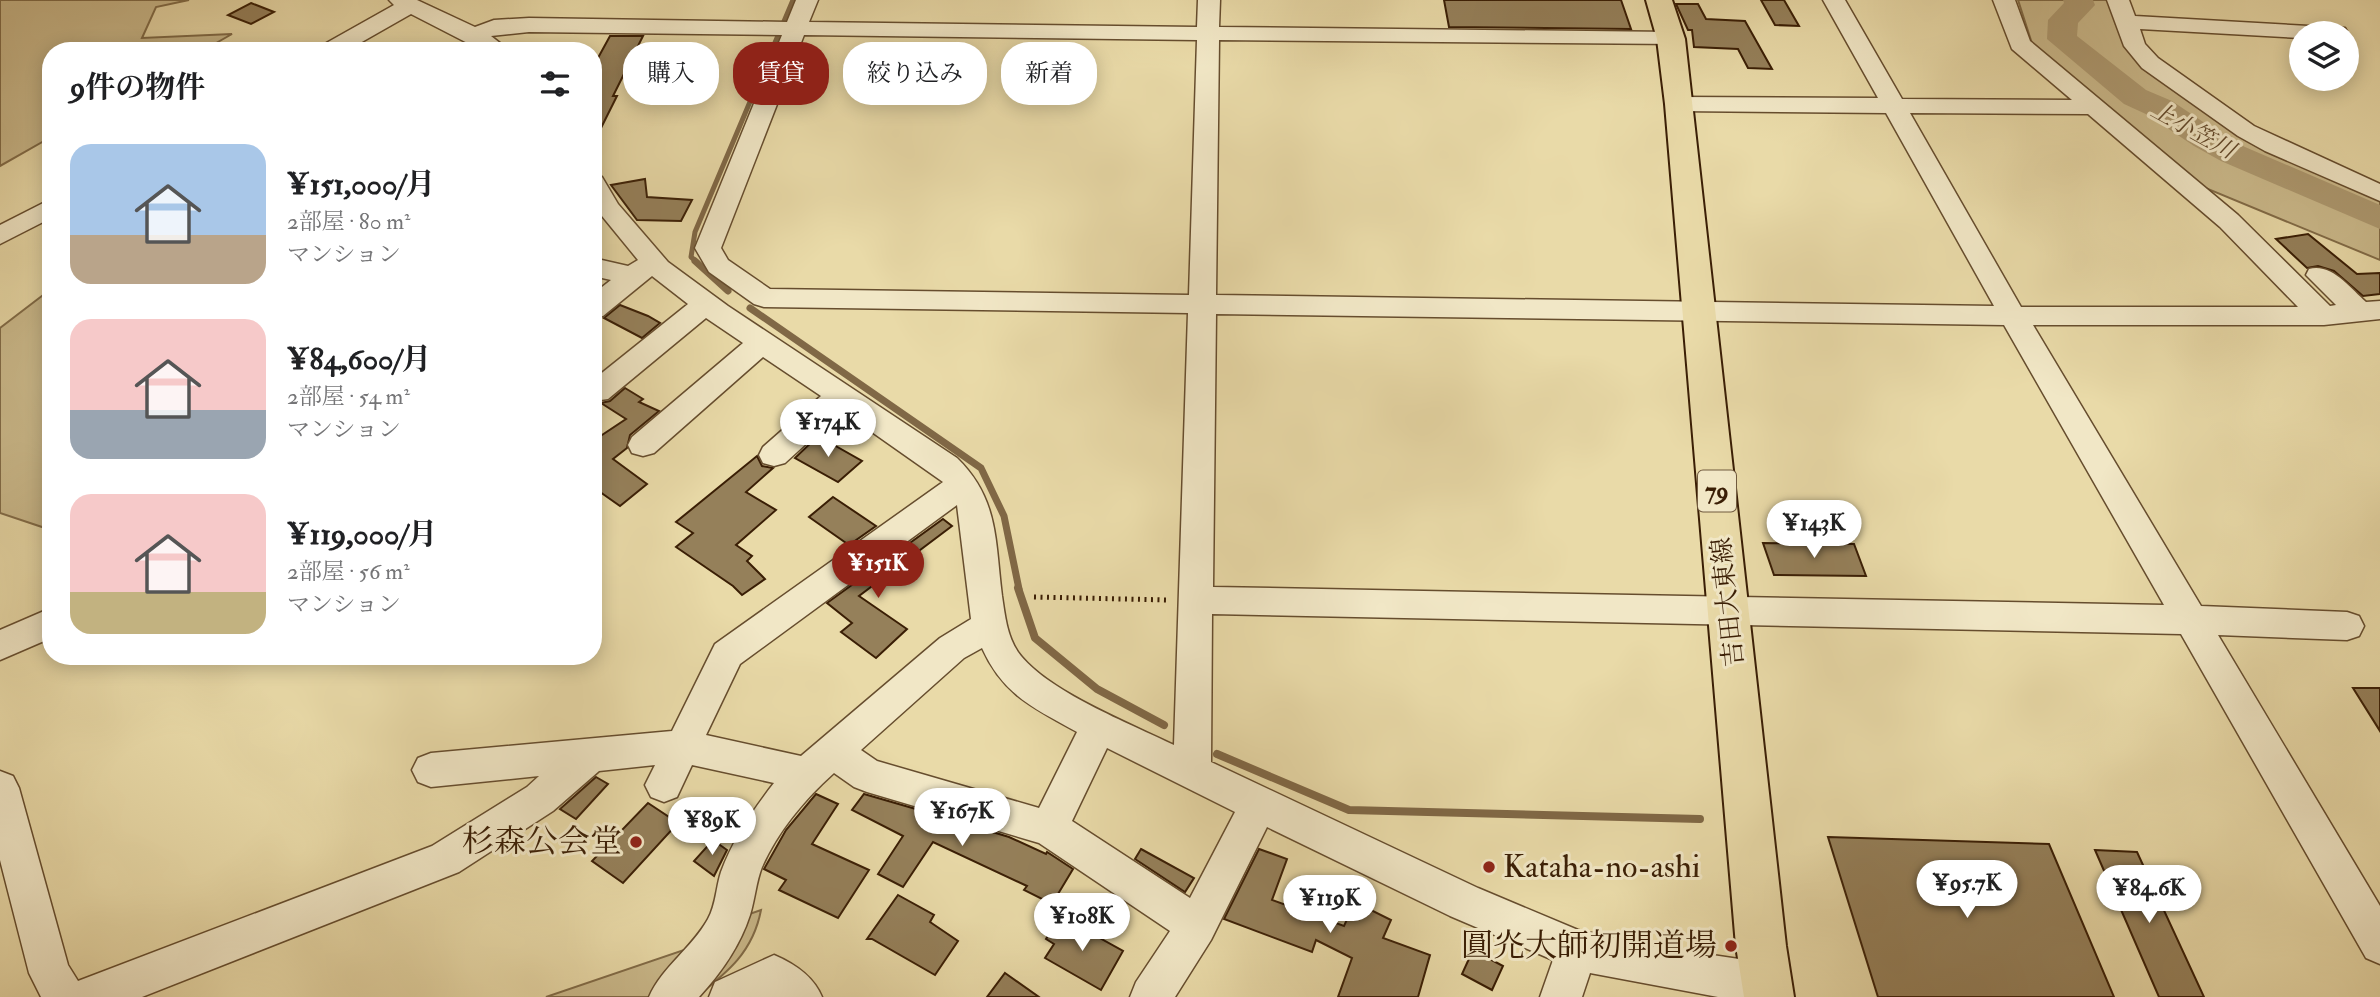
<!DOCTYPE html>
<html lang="ja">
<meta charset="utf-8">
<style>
body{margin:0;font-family:"IM FELL Double Pica","Noto Serif JP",serif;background:#f2f2f2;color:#202124;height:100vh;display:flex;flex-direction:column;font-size:26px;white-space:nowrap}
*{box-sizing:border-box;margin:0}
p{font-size:23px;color:#757577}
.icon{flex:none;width:38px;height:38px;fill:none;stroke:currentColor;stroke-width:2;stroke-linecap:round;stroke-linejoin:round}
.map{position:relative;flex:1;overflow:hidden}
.details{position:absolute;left:42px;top:42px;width:560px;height:623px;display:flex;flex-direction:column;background:#fff;border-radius:28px;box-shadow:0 4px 18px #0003}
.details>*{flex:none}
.hud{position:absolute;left:623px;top:42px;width:665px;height:63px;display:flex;gap:14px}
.buttons{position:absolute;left:2289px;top:21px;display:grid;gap:14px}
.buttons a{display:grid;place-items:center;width:70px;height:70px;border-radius:50%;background:#fff;box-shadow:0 4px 18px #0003;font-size:35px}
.price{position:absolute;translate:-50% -60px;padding:0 16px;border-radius:24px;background:#fff;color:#222;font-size:23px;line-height:46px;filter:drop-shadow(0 2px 4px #0008)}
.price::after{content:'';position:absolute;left:50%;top:42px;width:21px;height:16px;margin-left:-10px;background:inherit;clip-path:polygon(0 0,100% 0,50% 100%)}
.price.selected{background:#8f2418;color:#fff}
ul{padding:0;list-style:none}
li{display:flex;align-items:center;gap:21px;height:175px;padding:0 28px}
li span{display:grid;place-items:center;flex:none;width:196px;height:140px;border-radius:21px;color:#555}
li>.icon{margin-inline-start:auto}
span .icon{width:84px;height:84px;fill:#fffc;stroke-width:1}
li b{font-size:30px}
h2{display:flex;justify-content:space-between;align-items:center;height:84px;padding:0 28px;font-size:30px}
.tag{padding:0 24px;border-radius:28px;background:#fff;box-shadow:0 4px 18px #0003;font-size:24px;line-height:63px}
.tag.selected{background:#8f2418;color:#fff}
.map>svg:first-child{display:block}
.green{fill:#cbba8c;stroke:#826c48;stroke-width:2}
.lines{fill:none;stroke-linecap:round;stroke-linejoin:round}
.stream-far2{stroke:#806846;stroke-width:5}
.stream-far1{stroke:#806846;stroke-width:7}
.stream{stroke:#806846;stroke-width:8}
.river{fill:#ae9a71;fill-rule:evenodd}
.building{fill:#95805a;stroke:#3a1e05;stroke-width:2}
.minor-casing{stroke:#664d2e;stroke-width:3}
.major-casing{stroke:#3a1e05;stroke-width:4}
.path{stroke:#3a1e05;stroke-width:5;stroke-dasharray:2 4.5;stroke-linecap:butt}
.minor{fill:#f1e7c6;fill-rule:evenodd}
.major{fill:#e9daa8;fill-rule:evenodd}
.poi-dot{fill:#8f2418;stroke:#f1e7c6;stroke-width:2.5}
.labels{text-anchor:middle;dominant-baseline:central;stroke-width:6;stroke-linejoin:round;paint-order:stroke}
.far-water-label{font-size:23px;font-style:italic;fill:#63492b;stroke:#f1e7c6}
.shield{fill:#f1e7c6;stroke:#715a3f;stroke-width:2}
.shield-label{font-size:24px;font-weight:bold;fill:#3a1e05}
.street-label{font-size:26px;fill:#3a1e05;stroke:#f1e7c6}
.near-poi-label{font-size:32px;fill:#3a1e05;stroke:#f1e7c6;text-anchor:end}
</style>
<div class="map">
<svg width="2380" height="997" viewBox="0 0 2380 997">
<rect width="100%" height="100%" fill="#e9daa8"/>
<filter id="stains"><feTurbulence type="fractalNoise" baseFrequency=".00286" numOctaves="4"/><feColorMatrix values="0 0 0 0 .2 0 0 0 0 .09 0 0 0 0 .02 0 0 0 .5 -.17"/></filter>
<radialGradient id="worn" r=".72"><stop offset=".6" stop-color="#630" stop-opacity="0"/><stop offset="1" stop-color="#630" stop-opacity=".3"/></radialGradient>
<!-- green -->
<g class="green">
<polygon points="0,0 189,0 156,7 142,38 232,34 202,51 51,51 51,137 0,166"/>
<polygon points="2018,0 2118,0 2136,55 2255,136 2380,193 2380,260 2186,180 2036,56"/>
<polygon points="51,289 51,530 0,513 0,328"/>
<path d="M761,910C753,952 728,972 696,997H546L693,947L709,928Z"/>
</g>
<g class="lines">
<!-- stream-far2 -->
<polyline class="stream-far2" points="697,262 691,257 695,232 793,0"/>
<!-- stream-far1 -->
<g class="stream-far1">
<polyline points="695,261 728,291"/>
<polyline points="750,308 981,468 1004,516 1019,589"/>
</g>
<!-- stream -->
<g class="stream">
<polyline points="1018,588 1035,638 1097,689 1164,725"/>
<polyline points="1217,754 1349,810 1700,819"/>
</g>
<!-- river -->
<polygon class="river" points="2063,0 2093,0 2095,5 2078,23 2077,36 2146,90 2172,101 2218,132 2245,147 2380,205 2380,229 2221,161 2194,146 2148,115 2124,104 2047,39 2048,20 2064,3"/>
</g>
<!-- building -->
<g class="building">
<polygon points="1444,0 1621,0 1631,29 1449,27"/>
<polygon points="1761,0 1784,0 1799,26 1775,25"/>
<polygon points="251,3 274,12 251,24 228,15"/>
<polygon points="1676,4 1698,4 1706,19 1745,21 1772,69 1748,68 1738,49 1694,47 1692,30 1688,30"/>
<polygon points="610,36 643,36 613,96 617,96 593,144 593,67"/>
<polygon points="645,179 647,197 692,200 681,221 637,220 611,185"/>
<polygon points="2308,234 2357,274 2380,273 2380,294 2363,296 2334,271 2318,266 2307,268 2276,239"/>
<polygon points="620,305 648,316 660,323 642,338 604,318"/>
<polygon points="625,388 643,399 639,402 659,411 630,435 627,448 613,459 647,484 620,506 593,487 593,441 626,419 601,403 610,401"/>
<polygon points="818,436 862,461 838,482 795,458"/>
<polygon points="757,456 762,466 773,468 746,492 776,510 736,545 752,556 747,561 765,579 742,595 733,586 676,547 693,533 676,522"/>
<polygon points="833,497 876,526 849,545 809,517"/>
<polygon points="943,519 952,526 859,596 907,629 876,658 841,632 852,623 827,603"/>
<polygon points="1763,543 1854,544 1866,576 1774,575"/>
<polygon points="2353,688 2380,688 2380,731"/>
<polygon points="596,777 608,784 576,819 560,809"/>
<polygon points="816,794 838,804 812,844 869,870 838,918 779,890 786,880 764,869 786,830"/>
<polygon points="864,794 947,818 964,826 966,824 1009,837 1046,854 1047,852 1073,869 1052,904 1024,890 1027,886 933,842 903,887 878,874 903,836 852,810"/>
<polygon points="648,803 678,823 623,883 592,861"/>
<polygon points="1828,837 2049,844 2114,997 1878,997"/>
<polygon points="713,840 727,850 714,876 694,861"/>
<polygon points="1141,849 1194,878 1185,892 1135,859"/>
<polygon points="1259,849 1287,859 1272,900 1344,926 1355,902 1391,920 1383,938 1430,955 1418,997 1338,997 1352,958 1316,940 1312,952 1224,919"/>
<polygon points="2095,850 2137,852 2204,997 2159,997"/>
<polygon points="898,895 934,915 930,922 958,941 935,975 872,939 867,939"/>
<polygon points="1060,916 1123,951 1101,990 1045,958 1054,944 1046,939"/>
<polygon points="1473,950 1503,966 1492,990 1462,974"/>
<polygon points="1005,973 1039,997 987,997"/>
</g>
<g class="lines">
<defs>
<g id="minor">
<path d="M389,0H417L475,27L494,20L529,18L787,22L796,0H818L809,22L1197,27L1198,0H1220L1219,27L1671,32L1679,34L1682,39L1679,44L1219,40L1216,295L1994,306L1886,113L1679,111L1671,109L1667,104L1671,99L1679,97L1878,98L1823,0H1845L1902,99L2072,100L2012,49L1993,0H2015L2030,41L2238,215L2330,306L2336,305L2306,275L2309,269C2332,263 2350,288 2366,302L2380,301V319L2324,325H2033L2201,606L2347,612L2359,616L2364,626L2359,636L2347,640L2218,635L2380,906V964L2366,958L2181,634L1212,614L1211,762L1478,888L1578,930L1645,945L1766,963L1781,969L1787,984L1781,997H1718L1590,973L1582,997H1540L1553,960L1450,916L1267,827L1211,940L1175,997H1130L1136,982L1170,931L1039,843L867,792L854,787L834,773C805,799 778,831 762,867C756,882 755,899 750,915C740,946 721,973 699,997H649C662,967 692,948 708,919C716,905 716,887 721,872C733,839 753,810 774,783L692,765L677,797L664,802L651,797L645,785L655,765L599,771L553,811L459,872L142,997H41L29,973L0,860V771L13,776L19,788L68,965L78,981L432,846L527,787L539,776L431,787L418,782L412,770L418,758L431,753L672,731L715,644L943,482L842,411L785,463L774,466L763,463L759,455L763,447L821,396L763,357L654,453L643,456L632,453L628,445L632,437L743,343L706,318L608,399L593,401V380L688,304L652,276L603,316L593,318V294L611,280L593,276V258L628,266L638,260L593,205V174L602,177L618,204L668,262L728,306L957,458C999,499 995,541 1002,596C1005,616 1007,636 1018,652C1046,691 1131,724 1174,745L1188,313L764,307L754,304L709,272L695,248L782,35L529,32L491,36L510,51H483L411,14L346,51H318L321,46L394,5ZM804,35L1197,40L1189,295L770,289L728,260L721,248ZM1910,113L2088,114L2220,227L2298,307H2021ZM1216,314L2004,325L2164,605L1213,587ZM957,505L971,619L940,638L801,756L706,735L740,664ZM982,648C1003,695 1034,708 1077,732L1039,808L877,761L861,750L964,658ZM1107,748L1235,812L1190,898L1072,821Z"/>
<polygon points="2107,0 2129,0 2135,16 2345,28 2348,33 2347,35 2301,33 2301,38 2140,29 2145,44 2158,58 2254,126 2380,184 2380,201 2265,151 2238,136 2142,68 2124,46"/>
<polygon points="51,199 51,218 0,244 0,225"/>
<polygon points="51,608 51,638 0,660 0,630"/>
<path d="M774,955C795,964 813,976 822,997H709L715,982Z"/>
</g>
<polygon id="major" points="1646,0 1672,0 1685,39 1786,946 1794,997 1744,997 1736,946 1665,104 1657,39"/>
</defs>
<!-- minor casing -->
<use href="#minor" class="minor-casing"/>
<!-- major casing -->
<use href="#major" class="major-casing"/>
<!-- path -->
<polyline class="path" points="1034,597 1169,600"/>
<!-- minor -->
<use href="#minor" class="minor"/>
<!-- major -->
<use href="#major" class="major"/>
</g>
<!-- markers -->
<g class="poi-dot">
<circle cx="636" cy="842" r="7"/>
<circle cx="1489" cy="867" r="7"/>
<circle cx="1731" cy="946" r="7"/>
</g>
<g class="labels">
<!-- far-water labels -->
<g class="far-water-label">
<text transform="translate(2193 130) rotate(29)">上小笠川</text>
</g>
<!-- shield labels -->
<rect class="shield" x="1698" y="470.5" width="38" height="41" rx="5"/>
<g class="shield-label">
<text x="1717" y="491">79</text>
</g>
<!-- street labels -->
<g class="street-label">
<text transform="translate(1728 602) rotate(-96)">吉田大東線</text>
</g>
<!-- near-poi labels -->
<g class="near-poi-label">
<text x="622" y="842">杉森公会堂</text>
<text x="1503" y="867" text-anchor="start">Kataha-no-ashi</text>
<text x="1717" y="946">圓灮大師初開道場</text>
</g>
</g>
<rect width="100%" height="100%" filter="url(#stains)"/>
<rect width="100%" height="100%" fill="url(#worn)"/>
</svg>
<div class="buttons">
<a><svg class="icon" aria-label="layers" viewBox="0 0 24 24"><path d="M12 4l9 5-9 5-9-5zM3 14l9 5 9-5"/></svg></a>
</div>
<b class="price" style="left:828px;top:459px">¥174K</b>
<b class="price" style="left:1814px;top:560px">¥143K</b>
<b class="price selected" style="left:878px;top:600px">¥151K</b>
<b class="price" style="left:962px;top:848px">¥167K</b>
<b class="price" style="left:712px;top:857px">¥89K</b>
<b class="price" style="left:1967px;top:920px">¥95.7K</b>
<b class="price" style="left:2149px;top:925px">¥84.6K</b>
<b class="price" style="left:1330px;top:935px">¥119K</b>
<b class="price" style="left:1082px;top:953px">¥108K</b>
<div class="hud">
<a class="tag">購入</a>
<a class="tag selected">賃貸</a>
<a class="tag">絞り込み</a>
<a class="tag">新着</a>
</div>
<section class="details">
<h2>9件の物件<svg class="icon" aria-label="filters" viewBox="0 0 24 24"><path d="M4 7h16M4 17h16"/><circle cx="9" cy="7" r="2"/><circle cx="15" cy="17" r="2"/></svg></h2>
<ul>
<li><span style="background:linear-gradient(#a9c7e8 65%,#b9a48a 0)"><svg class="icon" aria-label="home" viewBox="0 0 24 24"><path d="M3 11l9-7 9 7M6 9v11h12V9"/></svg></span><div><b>¥151,000/月</b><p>2部屋 · 80 m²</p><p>マンション</p></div></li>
<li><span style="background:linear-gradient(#f6c9c9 65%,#9aa5b1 0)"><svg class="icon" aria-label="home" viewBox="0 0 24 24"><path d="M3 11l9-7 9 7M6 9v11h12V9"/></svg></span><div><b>¥84,600/月</b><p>2部屋 · 54 m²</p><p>マンション</p></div></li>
<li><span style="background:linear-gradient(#f6c9c9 70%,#c2b280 0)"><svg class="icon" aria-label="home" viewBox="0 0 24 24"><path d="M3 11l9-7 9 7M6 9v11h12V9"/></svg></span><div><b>¥119,000/月</b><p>2部屋 · 56 m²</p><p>マンション</p></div></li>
</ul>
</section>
</div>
